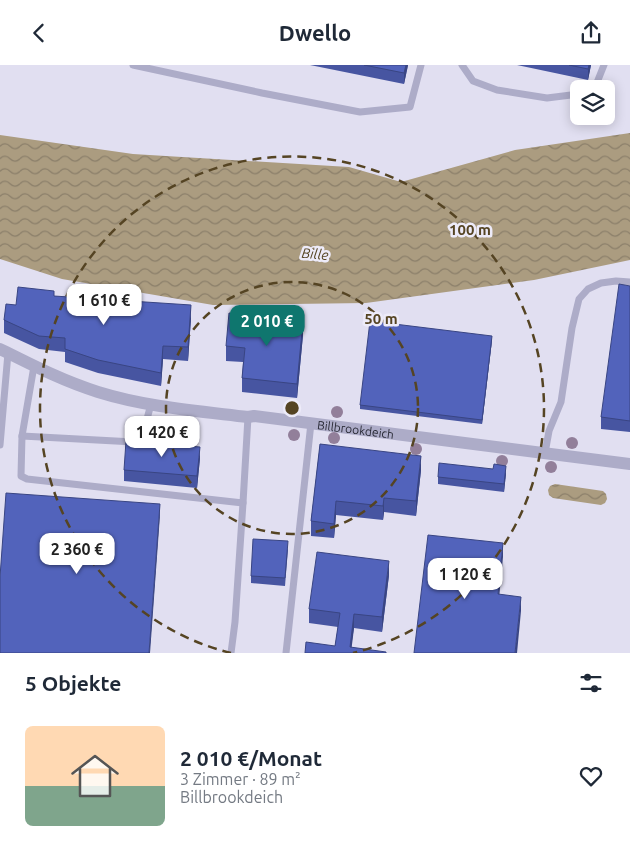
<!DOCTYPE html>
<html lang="de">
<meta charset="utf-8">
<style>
body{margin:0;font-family:Ubuntu,sans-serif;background:#f2f2f3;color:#1f2937;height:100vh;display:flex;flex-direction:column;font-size:19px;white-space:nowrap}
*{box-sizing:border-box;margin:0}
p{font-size:16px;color:#747a83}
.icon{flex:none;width:28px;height:28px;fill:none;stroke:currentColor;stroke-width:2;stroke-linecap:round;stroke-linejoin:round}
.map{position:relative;height:588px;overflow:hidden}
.sheet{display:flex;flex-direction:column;background:#fff;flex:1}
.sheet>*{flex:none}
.controls{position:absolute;left:570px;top:15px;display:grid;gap:10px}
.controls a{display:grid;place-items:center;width:45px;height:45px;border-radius:8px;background:#fff;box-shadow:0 2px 12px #0003;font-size:25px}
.price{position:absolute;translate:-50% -42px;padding:0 11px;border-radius:10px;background:#fff;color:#222;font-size:16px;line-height:32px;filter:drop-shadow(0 1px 2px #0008)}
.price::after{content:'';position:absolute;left:50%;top:30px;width:15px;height:11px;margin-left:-8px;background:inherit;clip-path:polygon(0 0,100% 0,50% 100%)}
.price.selected{background:#0f766e;color:#fff}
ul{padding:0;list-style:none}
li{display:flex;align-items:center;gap:15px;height:125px;padding:0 25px}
li span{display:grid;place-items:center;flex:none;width:140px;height:100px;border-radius:8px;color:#555}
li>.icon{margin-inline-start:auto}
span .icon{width:60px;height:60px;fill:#fffc;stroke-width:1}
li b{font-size:21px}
h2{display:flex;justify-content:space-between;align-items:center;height:60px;padding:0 25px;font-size:21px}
header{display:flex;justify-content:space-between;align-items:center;height:65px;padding:0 25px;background:#fff;font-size:22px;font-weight:600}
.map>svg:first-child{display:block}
.water{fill:url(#water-waves)}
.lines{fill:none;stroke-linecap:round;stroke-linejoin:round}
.service{stroke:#adacc8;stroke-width:7}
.minor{stroke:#adacc8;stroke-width:12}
.tree{fill:#927f9a}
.wall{fill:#4755a1}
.shaded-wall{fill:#394583}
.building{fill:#5263bb;stroke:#394583}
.ring{fill:none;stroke:#554423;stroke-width:2.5;stroke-dasharray:9 6}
.labels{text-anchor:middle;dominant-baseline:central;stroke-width:5;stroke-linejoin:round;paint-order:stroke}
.street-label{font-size:12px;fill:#2a2b37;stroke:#edebf9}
.water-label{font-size:14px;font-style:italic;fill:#554423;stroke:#edebf9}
.centre{fill:#554423;stroke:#edebf9;stroke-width:2.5}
.ring-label{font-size:15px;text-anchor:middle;font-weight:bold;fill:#554423;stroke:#edebf9;stroke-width:5;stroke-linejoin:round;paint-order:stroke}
</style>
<header><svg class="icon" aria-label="back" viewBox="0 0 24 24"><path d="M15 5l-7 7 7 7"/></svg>Dwello<svg class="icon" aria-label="share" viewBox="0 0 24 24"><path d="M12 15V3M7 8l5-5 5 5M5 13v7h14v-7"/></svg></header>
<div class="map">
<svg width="630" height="588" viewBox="0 0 630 588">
<defs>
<pattern id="water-waves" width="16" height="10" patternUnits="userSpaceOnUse" patternTransform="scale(1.25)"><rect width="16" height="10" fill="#ab9c80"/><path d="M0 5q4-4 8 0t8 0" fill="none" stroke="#8b7f6a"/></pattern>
</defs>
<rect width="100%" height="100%" fill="#e1dff1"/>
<!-- water -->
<g class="water">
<polygon points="630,68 630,195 534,215 366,238 213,240 62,214 0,194 0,70 133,89 349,102 401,117 515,85"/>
<polygon points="555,419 603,426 606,429 607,434 605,438 601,440 553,433 549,430 548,425 550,421"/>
</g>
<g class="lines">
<!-- service -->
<g class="service">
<polyline points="133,0 262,28 360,47 410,42 421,0"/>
<polyline points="462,0 473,16 497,25 547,33 579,29"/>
<polyline points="589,24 596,20 604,0"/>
<polyline points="151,339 143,369 134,377 22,371 21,411 27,414 243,438 248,352"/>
<polyline points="22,371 34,301"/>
<polyline points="0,380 8,288"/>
<polyline points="545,388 549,366 561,337 572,263 579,234 588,224 601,218 616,216 630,217"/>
<polyline points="231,588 235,557 243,438"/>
<polyline points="286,588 311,358"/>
</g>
<!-- minor -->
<path class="minor" id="s1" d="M0,284C32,300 63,316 98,327C146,342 198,346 248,352L254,351L630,399"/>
</g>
<!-- trees -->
<g class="tree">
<circle cx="337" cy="347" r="6"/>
<circle cx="294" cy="370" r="6"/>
<circle cx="334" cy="373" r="6"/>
<circle cx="572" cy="378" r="6"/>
<circle cx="416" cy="384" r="6"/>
<circle cx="502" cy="396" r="6"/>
<circle cx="551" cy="402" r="6"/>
</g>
<!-- wall -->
<g class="wall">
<polygon points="310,0 408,0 404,19"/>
<polygon points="517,0 591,0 588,15"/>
<polygon points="630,221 630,367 601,364 601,352"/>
<polygon points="54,231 191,253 188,296 163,294 161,321 98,308 65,297 65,287 39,284 4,268 4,255 16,240"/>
<polygon points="303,270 297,333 242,327 242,313 243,297 226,296 226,281"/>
<polygon points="492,275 482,359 360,344 360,340"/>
<polygon points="320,379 421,405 416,451 384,447 383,455 336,450 334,473 311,471 311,456"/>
<polygon points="200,393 197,423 124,416 124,405"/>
<polygon points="506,408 504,427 438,419 438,412"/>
<polygon points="288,484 285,521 251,518 251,511"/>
<polygon points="389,510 382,567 354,563 351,582 335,581 338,562 309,558 309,544"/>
</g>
<!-- shaded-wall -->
<g class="shaded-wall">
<polygon points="406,0 408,0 404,19 404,8"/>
<polygon points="589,0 591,0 588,15 588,4"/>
<polygon points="191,240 191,253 188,296 188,282"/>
<polygon points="303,256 303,270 297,333 297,319"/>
<polygon points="492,271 492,275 482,359 482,355"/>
<polygon points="163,281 163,294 161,321 161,308"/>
<polygon points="200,382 200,393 197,423 197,411"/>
<polygon points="421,391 421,405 416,451 416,436"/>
<polygon points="506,401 506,408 504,427 504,419"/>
<polygon points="384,433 384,447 383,455 383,441"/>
<polygon points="336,436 336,450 334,473 334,459"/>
<polygon points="160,439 160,450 150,588 149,588"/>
<polygon points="503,478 503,492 498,544 498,529"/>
<polygon points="389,496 389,510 382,567 382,552"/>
<polygon points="521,532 521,546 517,588 515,588"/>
<polygon points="354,549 354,563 351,588 350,582"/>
</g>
<!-- building -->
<g class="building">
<polygon points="364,0 406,0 404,8"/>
<polygon points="569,0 589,0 588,4"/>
<polygon points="619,219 630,221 630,356 601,352"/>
<polygon points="18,222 54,226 54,231 191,240 188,282 163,281 161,308 98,295 65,284 65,273 39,271 4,255 6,239 16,240"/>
<polygon points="229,248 303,256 297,319 242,313 245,283 226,281"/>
<polygon points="370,256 492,271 482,355 360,340"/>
<polygon points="126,376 200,382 197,411 124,405"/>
<polygon points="320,379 421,391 416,436 384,433 383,441 336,436 334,459 311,456"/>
<polygon points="439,398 493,404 494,399 506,401 504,419 438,412"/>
<polygon points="6,428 160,439 149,588 0,588 0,512"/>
<polygon points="428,470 503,478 498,529 521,532 515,588 414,588"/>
<polygon points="253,474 288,476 285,513 251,511"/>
<polygon points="317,487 389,496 382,552 354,549 350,582 386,587 386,588 305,588 306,577 335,581 340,548 309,544"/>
</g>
<!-- distance rings -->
<g class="ring">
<circle cx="292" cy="343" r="126"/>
<path d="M231 588A252 252 0 1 1 353 588"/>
</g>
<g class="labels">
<!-- street labels -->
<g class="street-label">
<text stroke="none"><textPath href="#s1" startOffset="368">Billbrookdeich</textPath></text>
</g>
<!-- water labels -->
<g class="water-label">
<text transform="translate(315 189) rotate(5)">Bille</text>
</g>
</g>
<circle cx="292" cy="343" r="8" class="centre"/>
<g class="ring-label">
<text x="470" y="170">100 m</text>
<text x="381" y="259">50 m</text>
</g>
</svg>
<div class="controls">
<a><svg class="icon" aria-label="layers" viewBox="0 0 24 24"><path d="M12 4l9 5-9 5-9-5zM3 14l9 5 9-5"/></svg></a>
</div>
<b class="price" style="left:104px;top:261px">1 610 €</b>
<b class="price selected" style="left:267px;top:282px">2 010 €</b>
<b class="price" style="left:162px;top:393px">1 420 €</b>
<b class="price" style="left:77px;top:510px">2 360 €</b>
<b class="price" style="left:465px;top:535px">1 120 €</b>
</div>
<section class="sheet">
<h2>5 Objekte<svg class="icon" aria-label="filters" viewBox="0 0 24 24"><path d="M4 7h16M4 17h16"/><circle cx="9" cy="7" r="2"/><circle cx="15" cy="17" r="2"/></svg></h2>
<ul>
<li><span style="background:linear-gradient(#ffd9b3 60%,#7fa58c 0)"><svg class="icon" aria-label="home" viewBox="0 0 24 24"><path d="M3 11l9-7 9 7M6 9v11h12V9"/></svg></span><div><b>2 010 €/Monat</b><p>3 Zimmer · 89 m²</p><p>Billbrookdeich</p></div><svg class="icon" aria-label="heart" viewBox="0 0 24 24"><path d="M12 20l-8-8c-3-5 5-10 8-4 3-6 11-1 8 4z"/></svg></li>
</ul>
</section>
